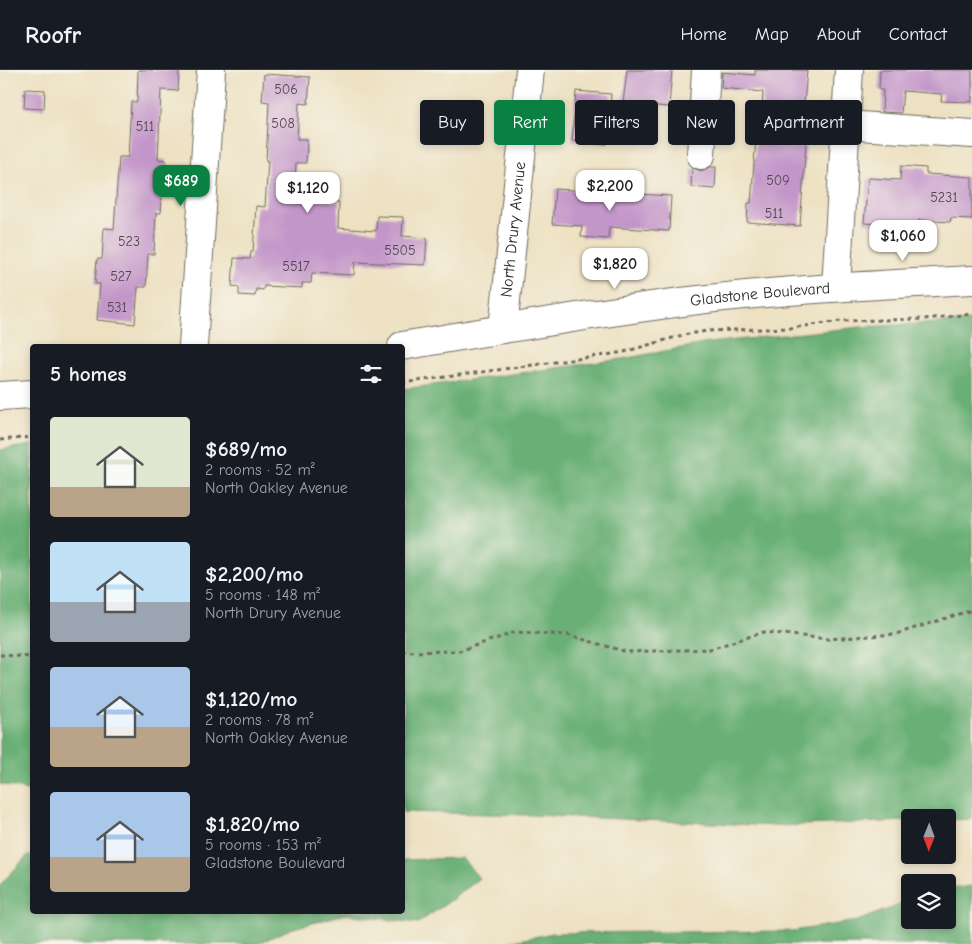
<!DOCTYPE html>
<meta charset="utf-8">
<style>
body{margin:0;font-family:"Comic Neue",sans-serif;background:#242831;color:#f1f3f6;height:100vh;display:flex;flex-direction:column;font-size:19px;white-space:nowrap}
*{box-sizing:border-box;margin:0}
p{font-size:16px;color:#9ea1a6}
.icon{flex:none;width:28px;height:28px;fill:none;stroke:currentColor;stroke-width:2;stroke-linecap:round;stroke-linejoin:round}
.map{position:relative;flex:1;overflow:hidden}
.side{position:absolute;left:30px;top:274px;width:375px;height:570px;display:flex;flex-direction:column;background:#171b24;border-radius:5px;box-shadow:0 2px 8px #0003}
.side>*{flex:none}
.hud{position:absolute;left:420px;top:30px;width:475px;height:45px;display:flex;gap:10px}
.needle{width:32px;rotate:181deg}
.fabs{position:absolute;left:901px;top:739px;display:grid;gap:10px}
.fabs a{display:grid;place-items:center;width:55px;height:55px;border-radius:5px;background:#171b24;box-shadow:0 2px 8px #0003;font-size:25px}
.price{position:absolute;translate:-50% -42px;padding:0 11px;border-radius:10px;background:#fff;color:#222;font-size:16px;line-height:32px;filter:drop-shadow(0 1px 2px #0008)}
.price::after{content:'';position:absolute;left:50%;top:30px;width:15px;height:11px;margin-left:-8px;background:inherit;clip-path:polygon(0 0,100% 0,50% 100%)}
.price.current{background:#0b8043;color:#fff}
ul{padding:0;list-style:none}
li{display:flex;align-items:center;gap:15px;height:125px;padding:0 20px}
li span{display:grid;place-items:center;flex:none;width:140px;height:100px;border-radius:5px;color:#555}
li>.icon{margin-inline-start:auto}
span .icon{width:60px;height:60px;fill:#fffc;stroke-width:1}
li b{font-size:21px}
h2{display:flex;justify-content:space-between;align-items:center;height:60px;padding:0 20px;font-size:21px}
.chip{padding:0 18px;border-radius:5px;background:#171b24;box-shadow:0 2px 8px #0003;font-size:18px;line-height:45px}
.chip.current{background:#0b8043;color:#fff}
header{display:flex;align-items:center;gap:30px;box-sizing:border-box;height:70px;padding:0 25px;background:#171b24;border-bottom:1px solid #363941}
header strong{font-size:24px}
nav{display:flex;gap:28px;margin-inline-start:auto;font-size:18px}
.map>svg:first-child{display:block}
.forest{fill:#6ab076;stroke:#4a6e50}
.building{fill:#c396c9}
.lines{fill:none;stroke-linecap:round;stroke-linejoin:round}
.minor-casing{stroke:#6f6b60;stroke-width:30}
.path{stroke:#6f6b60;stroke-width:3;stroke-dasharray:4 4;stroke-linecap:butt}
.minor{stroke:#fff;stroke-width:28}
.labels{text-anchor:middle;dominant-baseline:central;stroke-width:5;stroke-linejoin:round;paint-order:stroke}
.number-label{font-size:14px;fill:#514652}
.street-label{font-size:16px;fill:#2b2b2b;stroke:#f7f3e8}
</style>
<header>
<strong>Roofr</strong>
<nav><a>Home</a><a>Map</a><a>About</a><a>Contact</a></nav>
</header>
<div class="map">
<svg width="972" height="874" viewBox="0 0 972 874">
<rect width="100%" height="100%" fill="#f7f3e8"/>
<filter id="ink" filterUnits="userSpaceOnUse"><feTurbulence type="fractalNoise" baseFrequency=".02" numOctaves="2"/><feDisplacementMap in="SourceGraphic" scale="10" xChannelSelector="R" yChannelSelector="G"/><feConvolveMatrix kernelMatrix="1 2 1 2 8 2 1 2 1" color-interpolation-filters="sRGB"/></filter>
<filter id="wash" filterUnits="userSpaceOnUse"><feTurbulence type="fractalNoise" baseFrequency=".0096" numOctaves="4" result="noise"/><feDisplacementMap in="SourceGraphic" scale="20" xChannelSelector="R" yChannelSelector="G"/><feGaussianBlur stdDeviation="1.12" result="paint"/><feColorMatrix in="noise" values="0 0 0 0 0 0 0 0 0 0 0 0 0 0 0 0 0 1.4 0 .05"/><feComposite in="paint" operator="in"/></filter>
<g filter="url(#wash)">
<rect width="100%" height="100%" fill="#ede1c2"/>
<!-- forest -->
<g class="forest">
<polygon points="972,251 972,749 948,750 948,748 910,748 910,751 777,756 531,745 403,742 403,319 622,289 708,273 861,257"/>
<polygon points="32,375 32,721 0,714 0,380"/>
<polygon points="27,786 32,786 32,841 402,841 403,790 462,788 479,808 450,831 418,853 345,844 290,859 257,874 0,874 0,815"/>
<polygon points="972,816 972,874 500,874 553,863 793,861 857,851 910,831 910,850 948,850 948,819"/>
</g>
<g id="blocks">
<!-- building -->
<g class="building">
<polygon points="138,0 179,0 178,21 161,20 158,89 166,90 165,106 163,106 161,143 156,143 154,184 148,184 146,217 138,217 135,254 97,250 100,214 95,214 97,189 102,189 104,158 114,159 119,87 128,87 131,32 137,32"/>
<polygon points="627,0 672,0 669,37 623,33"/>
<polygon points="755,0 807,0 802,59 807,59 800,156 747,152 748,133 751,133 757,55 761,55 763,22 721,18 722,2 755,5"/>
<polygon points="880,0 972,0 972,32 941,31 942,24 903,21 901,43 882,42 883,20 879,20"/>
<polygon points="264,4 310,7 308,34 299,33 297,69 307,69 306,93 296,93 294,129 339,132 338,158 376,161 377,146 403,147 402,166 427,168 425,195 355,192 354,205 312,203 311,213 302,213 302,218 264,216 263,220 256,219 255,226 239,225 239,217 232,216 234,188 250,189 251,182 253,182 256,136 265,137 268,91 266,91 269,32 262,31"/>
<polygon points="25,19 45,20 44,39 24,38"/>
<polygon points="576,21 611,24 607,74 572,71"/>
<polygon points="901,96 926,98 926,104 972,107 972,149 951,148 950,152 919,150 918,154 889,151 888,155 864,153 868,108 900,110"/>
<polygon points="711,97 716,97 715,119 691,117 692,98 701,101"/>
<polygon points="555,119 671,126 669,161 609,157 608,169 581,167 582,156 552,154"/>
</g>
</g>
</g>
<g filter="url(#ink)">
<use href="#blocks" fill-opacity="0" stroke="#6f6b60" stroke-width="1"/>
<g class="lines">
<defs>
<g id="minor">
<polyline points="846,55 972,64"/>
<polyline points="701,85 706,0"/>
<polyline points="836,217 849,0"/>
<path id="s1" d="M503,259L530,0"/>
<polyline points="193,276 211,0"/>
<path id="s2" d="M402,276C495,260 589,244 682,232C778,220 875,215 972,210"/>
<polyline points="0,326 32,324"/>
</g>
</defs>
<!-- minor casing -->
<use href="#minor" class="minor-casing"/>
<!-- path -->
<g class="path">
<polyline points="402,313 606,285 624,282 683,265 707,261 790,258 841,251 924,249 972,244"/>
<polyline points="0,370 32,367"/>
<polyline points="402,582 459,581 516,562 568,565 627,582 710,579 764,562 828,569 896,564 972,540"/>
<polyline points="0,585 32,587"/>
</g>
<!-- minor -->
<use href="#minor" class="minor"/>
</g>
</g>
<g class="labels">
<!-- number labels -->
<g class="number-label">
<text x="286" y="19">506</text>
<text x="283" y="53">508</text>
<text x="145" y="56">511</text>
<text x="778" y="110">509</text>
<text x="944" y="127">5231</text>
<text x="774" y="143">511</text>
<text x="129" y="171">523</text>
<text x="400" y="180">5505</text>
<text x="296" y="196">5517</text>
<text x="121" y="206">527</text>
<text x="117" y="237">531</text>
</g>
<!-- street labels -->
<g class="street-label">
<text stroke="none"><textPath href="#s1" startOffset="100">North Drury Avenue</textPath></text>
<text stroke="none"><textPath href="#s2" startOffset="362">Gladstone Boulevard</textPath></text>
</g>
</g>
</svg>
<div class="fabs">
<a><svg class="needle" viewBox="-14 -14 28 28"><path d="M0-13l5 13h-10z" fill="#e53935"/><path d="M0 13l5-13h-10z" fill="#9ea1a6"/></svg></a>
<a><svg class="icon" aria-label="layers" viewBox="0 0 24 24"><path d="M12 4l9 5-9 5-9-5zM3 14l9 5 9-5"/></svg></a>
</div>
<b class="price current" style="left:181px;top:137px">$689</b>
<b class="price" style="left:610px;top:142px">$2,200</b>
<b class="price" style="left:308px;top:144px">$1,120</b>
<b class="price" style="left:903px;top:192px">$1,060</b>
<b class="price" style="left:615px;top:220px">$1,820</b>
<div class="hud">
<a class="chip">Buy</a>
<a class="chip current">Rent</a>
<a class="chip">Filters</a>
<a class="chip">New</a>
<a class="chip">Apartment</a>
</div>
<section class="side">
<h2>5 homes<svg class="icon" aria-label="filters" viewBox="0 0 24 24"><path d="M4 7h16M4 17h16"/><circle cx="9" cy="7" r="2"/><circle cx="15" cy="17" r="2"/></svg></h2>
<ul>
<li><span style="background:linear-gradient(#dfe7d0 70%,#b9a48a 0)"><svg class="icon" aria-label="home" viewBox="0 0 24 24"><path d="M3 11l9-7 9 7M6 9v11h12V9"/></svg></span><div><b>$689/mo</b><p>2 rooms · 52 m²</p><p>North Oakley Avenue</p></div></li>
<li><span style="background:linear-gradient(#bfe0f5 60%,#9aa5b1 0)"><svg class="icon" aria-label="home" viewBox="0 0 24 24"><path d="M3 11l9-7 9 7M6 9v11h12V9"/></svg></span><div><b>$2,200/mo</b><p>5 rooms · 148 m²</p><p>North Drury Avenue</p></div></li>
<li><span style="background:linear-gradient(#a9c7e8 60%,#b9a48a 0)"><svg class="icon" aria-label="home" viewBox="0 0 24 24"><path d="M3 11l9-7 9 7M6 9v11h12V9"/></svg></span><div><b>$1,120/mo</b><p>2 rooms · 78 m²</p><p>North Oakley Avenue</p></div></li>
<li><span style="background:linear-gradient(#a9c7e8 65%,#b9a48a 0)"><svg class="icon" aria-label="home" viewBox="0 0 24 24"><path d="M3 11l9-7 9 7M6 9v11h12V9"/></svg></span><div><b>$1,820/mo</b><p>5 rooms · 153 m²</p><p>Gladstone Boulevard</p></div></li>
</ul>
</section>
</div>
